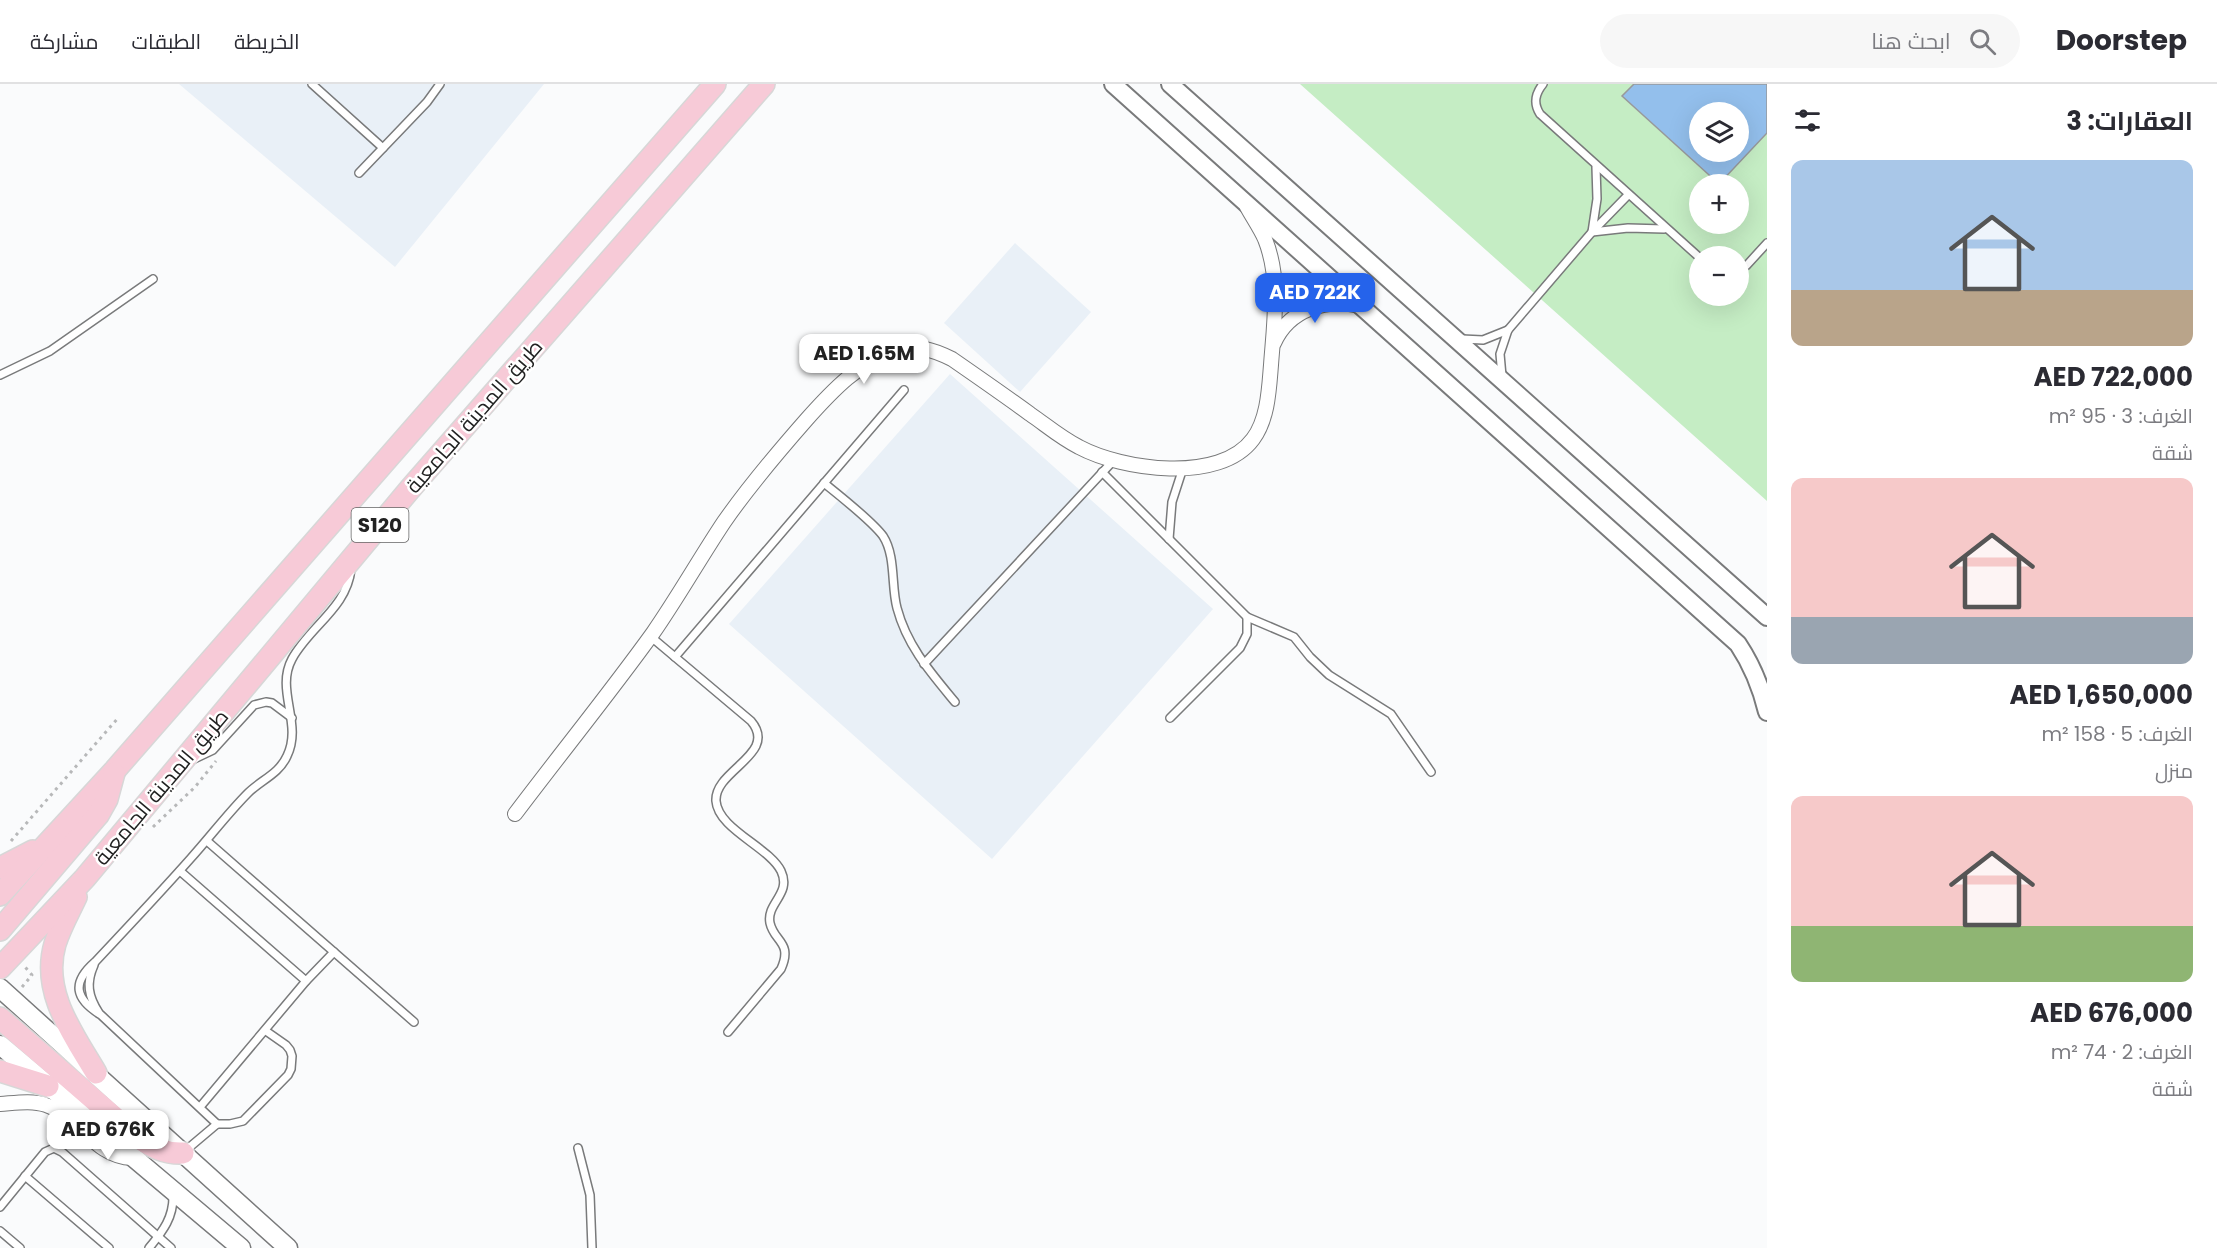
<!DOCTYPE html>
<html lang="ar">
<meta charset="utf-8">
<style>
body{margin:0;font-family:Poppins,Cairo,sans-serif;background:#f7f7f7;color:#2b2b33;direction:rtl;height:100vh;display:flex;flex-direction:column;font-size:22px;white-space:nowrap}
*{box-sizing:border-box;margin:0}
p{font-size:20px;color:#7c7c81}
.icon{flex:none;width:33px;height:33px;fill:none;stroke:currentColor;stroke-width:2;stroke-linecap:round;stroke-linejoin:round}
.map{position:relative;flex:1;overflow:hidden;direction:ltr}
.side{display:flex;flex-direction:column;background:#fff;width:450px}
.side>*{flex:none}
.buttons{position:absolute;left:1689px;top:18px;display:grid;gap:12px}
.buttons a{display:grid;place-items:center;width:60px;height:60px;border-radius:50%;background:#fff;box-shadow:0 6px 24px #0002;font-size:30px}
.price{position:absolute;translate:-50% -51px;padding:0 14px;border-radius:12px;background:#fff;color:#222;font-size:20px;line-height:39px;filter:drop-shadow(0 2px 3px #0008)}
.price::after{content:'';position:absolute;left:50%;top:36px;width:18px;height:14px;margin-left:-9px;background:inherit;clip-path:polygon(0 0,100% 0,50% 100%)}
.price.active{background:#2563eb;color:#fff}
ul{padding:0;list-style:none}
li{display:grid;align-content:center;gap:12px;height:318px;padding:0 24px}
li span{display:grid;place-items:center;height:186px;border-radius:12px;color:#555}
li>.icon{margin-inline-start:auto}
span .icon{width:108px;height:108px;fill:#fffc;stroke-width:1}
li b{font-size:26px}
h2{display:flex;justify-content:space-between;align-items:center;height:72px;padding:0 24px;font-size:26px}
header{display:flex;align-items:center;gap:36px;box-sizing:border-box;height:84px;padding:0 30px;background:#fff;border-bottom:2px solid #e1e1e2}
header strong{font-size:28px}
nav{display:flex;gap:33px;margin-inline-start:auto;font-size:21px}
.search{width:420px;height:54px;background:#f7f7f7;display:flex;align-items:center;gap:15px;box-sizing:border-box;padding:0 21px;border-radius:33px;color:#7c7c81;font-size:22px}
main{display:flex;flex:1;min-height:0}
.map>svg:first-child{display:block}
.built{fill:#e9f0f7}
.green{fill:#c5edc4;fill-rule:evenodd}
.building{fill:#93bfec;stroke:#98999a;stroke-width:1.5;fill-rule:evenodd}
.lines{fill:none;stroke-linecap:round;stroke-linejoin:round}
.service-casing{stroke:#797a7b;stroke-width:10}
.minor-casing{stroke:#797a7b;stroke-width:16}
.tertiary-casing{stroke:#797a7b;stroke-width:20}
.secondary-casing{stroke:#797a7b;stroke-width:21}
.primary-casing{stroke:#d7d7d7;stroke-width:24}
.path{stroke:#b7b8b9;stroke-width:3;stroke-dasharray:3 4.5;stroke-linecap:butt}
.service{stroke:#fff;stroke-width:7}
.minor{stroke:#fff;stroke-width:14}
.tertiary{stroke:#fff;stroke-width:16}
.secondary{stroke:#fff;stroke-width:18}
.primary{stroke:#f7cad7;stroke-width:21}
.labels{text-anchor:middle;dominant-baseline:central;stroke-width:5;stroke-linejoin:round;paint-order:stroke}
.shield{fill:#fff;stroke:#646464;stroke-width:1.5}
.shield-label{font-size:20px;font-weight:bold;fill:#222}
.street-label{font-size:21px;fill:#222;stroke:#fff}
</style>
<header>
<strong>Doorstep</strong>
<div class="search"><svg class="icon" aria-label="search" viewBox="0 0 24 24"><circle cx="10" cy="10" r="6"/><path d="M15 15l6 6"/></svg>ابحث هنا</div>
<nav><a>الخريطة</a><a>الطبقات</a><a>مشاركة</a></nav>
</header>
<main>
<section class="side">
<h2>العقارات: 3<svg class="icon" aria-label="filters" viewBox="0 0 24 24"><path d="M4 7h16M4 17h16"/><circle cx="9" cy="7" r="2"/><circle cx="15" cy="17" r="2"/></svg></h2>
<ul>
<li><span style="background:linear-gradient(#a9c7e8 70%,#b9a48a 0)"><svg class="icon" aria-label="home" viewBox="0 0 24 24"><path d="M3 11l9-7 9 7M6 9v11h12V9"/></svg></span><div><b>AED 722,000</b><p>الغرف: 3 · 95 m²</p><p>شقة</p></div></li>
<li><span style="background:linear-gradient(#f6c9c9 75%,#9aa5b1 0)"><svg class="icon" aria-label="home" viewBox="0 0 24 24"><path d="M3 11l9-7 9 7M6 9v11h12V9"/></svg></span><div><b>AED 1,650,000</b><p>الغرف: 5 · 158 m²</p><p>منزل</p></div></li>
<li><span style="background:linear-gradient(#f6c9c9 70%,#8fb573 0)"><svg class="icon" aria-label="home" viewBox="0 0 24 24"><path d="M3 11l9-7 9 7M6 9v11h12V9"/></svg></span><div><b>AED 676,000</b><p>الغرف: 2 · 74 m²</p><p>شقة</p></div></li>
</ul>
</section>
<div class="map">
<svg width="1767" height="1164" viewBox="0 0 1767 1164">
<rect width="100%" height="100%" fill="#fafbfc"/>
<!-- built -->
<g class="built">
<polygon points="179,0 544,0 395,183"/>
<polygon points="1015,159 1091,228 1020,308 944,239"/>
<polygon points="950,290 1213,525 992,775 729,540"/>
</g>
<!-- green -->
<path class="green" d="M1300,0H1767V417ZM1700,28H1738V68H1700ZM1700,100H1738V140H1700ZM1700,172H1738V212H1700Z"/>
<!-- building -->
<path class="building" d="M1634,0H1767V49L1719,100L1622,12ZM1700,28H1738V68H1700Z"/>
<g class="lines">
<defs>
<g id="service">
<polyline points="312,0 383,64"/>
<path d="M1543,0C1535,10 1533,19 1540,30L1700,174"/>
<polyline points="1596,83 1597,115 1592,148 1628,144 1664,145"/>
<polyline points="359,89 427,18 440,0"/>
<polyline points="1738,187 1747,181 1767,159"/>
<polyline points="1462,255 1483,256 1508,246"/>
<polyline points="0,291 50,267 153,195"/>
<polyline points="1502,292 1500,270 1508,246 1592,148 1628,111"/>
<polyline points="1102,388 1247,533 1247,550 1240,564 1170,634"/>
<path d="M824,399C840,412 872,437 883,452C896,472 891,502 897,524C907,562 931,589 955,618"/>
<polyline points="1169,455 1172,418 1183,384"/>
<polyline points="1247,533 1294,553 1310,573 1329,591 1391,630 1431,688"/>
<path d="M650,552L751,637C779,670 714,686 716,717C718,745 769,763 781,787C792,810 766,819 770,839C774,858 793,858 781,885L728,948"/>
<polyline points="675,573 904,306"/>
<polyline points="924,580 1113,377"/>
<polyline points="194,675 213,666 254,621 266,618 272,619 292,634"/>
<polyline points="207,757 414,938"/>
<polyline points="180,787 306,897"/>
<path d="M94,881C86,899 88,912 99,929"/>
<polyline points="200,1023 306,897 334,868"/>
<path d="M217,1040L101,931C75,915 71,899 95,878C127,844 160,809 191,774C210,753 228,729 248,709C261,696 279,690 287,672C303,640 275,606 292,575C310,542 347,524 351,485"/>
<polyline points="578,1064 590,1111 592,1164"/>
<polyline points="185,1067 217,1040 230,1040 243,1037 288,991 291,985 292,972 290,966 286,961 266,947"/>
<polyline points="25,1092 109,1164"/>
<polyline points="0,1123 45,1068 54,1064 62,1068 171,1164"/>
<polyline points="0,1147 20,1164"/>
<path d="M149,1164C163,1147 174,1133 173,1110"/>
</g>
<g id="minor">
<path d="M1274,259C1289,225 1326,214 1360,222"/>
<path d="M515,730C561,669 609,610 653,549C678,513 700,474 724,438C749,402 778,368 807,335C831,308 860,277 896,266C916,260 934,266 952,275C978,293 1004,311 1030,330C1046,341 1061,354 1079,363C1122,386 1220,400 1253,355C1268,335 1269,305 1271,281C1274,239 1281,195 1265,155C1260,144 1253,134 1247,123"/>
<path d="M0,1020C15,1019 32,1016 46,1021C79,1032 94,1073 132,1074"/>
</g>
<g id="tertiary">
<path d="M1113,0L1738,560C1752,581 1761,603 1767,628"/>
<polyline points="1170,0 1767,533"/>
</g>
<g id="secondary">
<polyline points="0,904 288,1164"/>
<polyline points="0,961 241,1164"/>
</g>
<g id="primary">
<polyline points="0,784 33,767"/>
<polyline points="0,811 115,686 715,0"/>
<path d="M76,813C69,828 60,844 55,860C41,908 73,950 96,989"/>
<polyline points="0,846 98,731 107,715 114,689"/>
<polyline points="0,884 85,794 410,405 764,0"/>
<path d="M0,934L137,1053C152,1063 165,1070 183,1069"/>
<polyline points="0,987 48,1002"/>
</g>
</defs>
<!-- service casing -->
<use href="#service" class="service-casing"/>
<!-- minor casing -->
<use href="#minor" class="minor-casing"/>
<!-- tertiary casing -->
<use href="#tertiary" class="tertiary-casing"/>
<!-- secondary casing -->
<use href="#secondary" class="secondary-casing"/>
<!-- primary casing -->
<use href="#primary" class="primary-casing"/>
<!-- path -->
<g class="path">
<polyline points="153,743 195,703 216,677"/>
<polyline points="11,757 118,634"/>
<polyline points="22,903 32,891 25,883"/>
</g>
<!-- service -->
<use href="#service" class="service"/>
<!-- minor -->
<use href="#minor" class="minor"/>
<!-- tertiary -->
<use href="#tertiary" class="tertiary"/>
<!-- secondary -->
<use href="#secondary" class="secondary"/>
<!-- primary -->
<use href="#primary" class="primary"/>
</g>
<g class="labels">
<!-- shield labels -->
<rect class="shield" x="351.5" y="424" width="57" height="34" rx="4.5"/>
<g class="shield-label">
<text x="380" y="441">S120</text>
</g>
<!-- street labels -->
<g class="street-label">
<text transform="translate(474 332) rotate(-49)">طريق المدينة الجامعية</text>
<text transform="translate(161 703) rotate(-50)">طريق المدينة الجامعية</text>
</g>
</g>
</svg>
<div class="buttons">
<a><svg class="icon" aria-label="layers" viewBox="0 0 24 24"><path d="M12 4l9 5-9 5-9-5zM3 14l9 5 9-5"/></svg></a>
<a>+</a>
<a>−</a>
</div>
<b class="price active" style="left:1315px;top:240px">AED 722K</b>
<b class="price" style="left:864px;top:301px">AED 1.65M</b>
<b class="price" style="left:108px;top:1077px">AED 676K</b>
</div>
</main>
